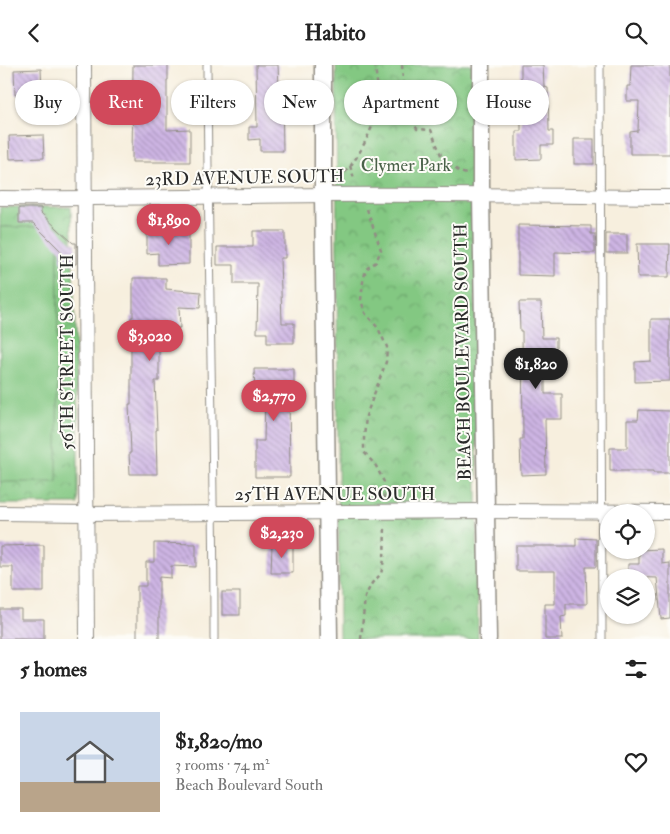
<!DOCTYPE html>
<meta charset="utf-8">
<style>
body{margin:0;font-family:"IM FELL Double Pica",serif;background:#f6f6f6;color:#222;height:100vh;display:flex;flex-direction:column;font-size:19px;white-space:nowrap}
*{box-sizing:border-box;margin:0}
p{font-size:16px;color:#767676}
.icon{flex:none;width:28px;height:28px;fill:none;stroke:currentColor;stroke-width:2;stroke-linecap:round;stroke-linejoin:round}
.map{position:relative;height:574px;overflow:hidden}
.side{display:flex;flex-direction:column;background:#fff;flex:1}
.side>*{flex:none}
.guide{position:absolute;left:15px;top:15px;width:640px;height:45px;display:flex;gap:10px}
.fabs{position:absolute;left:600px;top:439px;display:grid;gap:10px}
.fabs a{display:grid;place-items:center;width:55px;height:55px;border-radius:50%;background:#fff;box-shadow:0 1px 4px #0004;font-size:25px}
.price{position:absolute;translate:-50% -42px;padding:0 11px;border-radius:18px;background:#d1495b;color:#fff;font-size:16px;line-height:32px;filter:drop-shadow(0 1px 2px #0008)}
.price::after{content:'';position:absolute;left:50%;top:30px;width:15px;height:11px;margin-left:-8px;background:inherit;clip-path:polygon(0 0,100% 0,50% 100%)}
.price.current{background:#222;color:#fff}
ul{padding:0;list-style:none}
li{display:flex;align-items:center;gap:15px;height:125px;padding:0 20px}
li span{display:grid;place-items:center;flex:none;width:140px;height:100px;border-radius:0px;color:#555}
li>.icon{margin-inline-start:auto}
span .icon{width:60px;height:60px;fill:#fffc;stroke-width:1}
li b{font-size:21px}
h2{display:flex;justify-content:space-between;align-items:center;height:60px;padding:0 20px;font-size:21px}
.chip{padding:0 18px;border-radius:22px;background:#fff;box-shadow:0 1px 4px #0004;font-size:18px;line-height:45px}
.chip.current{background:#d1495b;color:#fff}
header{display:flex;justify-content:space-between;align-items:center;height:65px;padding:0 20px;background:#fff;font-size:22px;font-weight:700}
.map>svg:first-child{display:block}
.park{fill:url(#park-crowns);stroke:#577a56}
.garden{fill:#83c882;stroke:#577a56}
.building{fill:url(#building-back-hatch)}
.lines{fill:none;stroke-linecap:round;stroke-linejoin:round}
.service-casing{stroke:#918d84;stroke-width:9}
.minor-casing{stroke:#918d84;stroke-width:16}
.tertiary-casing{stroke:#918d84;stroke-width:19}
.path{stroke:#918d84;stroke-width:2.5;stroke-dasharray:4 4;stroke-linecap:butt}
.service{stroke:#fff;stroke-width:7}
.minor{stroke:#fff;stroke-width:14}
.tertiary{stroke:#fff;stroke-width:16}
.labels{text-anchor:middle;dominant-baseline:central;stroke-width:4;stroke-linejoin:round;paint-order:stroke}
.park-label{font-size:18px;fill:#4a6249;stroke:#fdfcf7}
.street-label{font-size:18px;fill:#2b2b2b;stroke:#fdfcf7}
</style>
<header><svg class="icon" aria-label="back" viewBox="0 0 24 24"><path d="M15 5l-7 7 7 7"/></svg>Habito<svg class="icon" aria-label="search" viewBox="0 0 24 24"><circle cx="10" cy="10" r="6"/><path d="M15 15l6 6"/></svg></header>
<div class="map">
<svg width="670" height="574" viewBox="0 0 670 574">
<defs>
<pattern id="park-crowns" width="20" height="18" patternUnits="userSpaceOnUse" patternTransform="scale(1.25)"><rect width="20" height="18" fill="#83c882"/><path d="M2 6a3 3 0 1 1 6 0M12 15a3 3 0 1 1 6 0" fill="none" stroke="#6ba36b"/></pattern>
<pattern id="building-back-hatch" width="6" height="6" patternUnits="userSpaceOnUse" patternTransform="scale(1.25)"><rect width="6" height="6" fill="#ceb5e4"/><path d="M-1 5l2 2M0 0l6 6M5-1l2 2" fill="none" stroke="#a793b9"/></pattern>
</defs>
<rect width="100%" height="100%" fill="#fdfcf7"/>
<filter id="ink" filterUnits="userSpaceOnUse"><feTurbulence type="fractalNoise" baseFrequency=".02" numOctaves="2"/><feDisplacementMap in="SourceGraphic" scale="10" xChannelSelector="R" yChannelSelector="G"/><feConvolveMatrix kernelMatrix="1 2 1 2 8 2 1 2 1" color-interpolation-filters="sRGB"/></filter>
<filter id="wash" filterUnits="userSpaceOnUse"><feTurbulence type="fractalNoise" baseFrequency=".0096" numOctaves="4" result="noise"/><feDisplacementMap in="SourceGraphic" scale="20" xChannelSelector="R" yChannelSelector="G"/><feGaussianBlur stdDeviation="1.12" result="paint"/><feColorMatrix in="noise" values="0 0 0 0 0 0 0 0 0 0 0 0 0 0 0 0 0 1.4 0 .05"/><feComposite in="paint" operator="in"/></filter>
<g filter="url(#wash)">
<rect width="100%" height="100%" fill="#f7efde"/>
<!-- park -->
<g class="park">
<polygon points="336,0 474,0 478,574 339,574"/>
<polygon points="0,142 71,142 78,352 78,439 0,439"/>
</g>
<!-- garden -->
<polygon class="garden" points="0,162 58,162 57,417 0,417"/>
<g id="blocks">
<!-- building -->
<g class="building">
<polygon points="133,0 168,0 168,15 167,15 167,65 190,64 190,97 132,97"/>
<polygon points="256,0 278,0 279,22 282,22 283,86 260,86 260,74 249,75 249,62 257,62"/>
<polygon points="521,0 543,0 544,22 548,23 549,66 553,66 553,80 541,80 541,94 516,95 516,66 521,66"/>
<polygon points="631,0 670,0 670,89 630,89 630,67 638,66 639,36 627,36 627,21 630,21"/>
<polygon points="41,4 42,29 15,30 14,5"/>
<polygon points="43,70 44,93 10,94 9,71"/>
<rect x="574" y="74" width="20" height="25"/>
<polygon points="19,143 41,143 41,148 73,178 76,178 76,199 61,199 61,186 33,158 19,158"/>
<polygon points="518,160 591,161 591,169 595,169 595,188 555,187 555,211 518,210"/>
<polygon points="147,165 189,165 189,199 158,200 158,188 147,189"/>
<polygon points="253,166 285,166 285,193 280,193 282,258 294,258 294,278 267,278 267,268 257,268 258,219 234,219 234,200 217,200 217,182 253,182"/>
<rect x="606" y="169" width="21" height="19"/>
<polygon points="637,179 670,179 669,212 638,212"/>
<polygon points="133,213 166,213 166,224 201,227 200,243 179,242 180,263 167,263 168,275 159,275 159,316 155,316 157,365 156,365 157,409 130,409 129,388 131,388 129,339 131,339 131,252 133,252"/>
<polygon points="519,237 541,237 542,273 556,273 556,296 545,296 545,329 562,329 562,354 545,354 546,409 521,410 520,374 523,374 522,266 520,266"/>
<polygon points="651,254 670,254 670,316 635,317 635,297 651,296"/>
<polygon points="254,304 294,304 294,328 289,328 290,412 255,412 255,376 264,376 265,329 255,329"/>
<polygon points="639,345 670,346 670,408 653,408 653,406 610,406 610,383 627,383 627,355 638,355"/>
<polygon points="576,473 596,474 596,502 586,502 587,539 566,539 566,551 561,552 562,574 545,574 545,539 555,539 555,506 516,506 516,481 576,481"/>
<polygon points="154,478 196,479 196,502 171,501 171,513 159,512 159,574 137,574 137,521 146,521 146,497 154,497"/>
<polygon points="272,479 293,479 293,508 271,508"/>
<polygon points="44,480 44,527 13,527 13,502 0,502 0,481"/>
<polygon points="662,484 662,499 670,498 670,553 661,554 657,513 628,512 628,499 639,499 639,485"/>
<rect x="222" y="527" width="18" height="23"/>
<polygon points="0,544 21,544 21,554 44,554 44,574 0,574"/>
</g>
</g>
</g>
<g filter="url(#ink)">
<use href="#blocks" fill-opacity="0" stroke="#918d84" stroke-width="1"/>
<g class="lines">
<defs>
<g id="service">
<path d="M207,0C208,191 214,383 214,574"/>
<polyline points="600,0 602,574"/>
</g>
<g id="minor">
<polyline points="84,0 87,574"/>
<path d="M0,133C107,134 214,131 322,130C438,129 554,131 670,132"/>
<polyline points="0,448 86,449 486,446 670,447"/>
</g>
<g id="tertiary">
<polyline points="323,0 323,130 329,574"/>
<polyline points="481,0 481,130 488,574"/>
</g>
</defs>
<!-- service casing -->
<use href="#service" class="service-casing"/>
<!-- minor casing -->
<use href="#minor" class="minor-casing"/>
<!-- tertiary casing -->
<use href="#tertiary" class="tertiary-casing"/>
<!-- path -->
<g class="path">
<polyline points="402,0 403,17 407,45 417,64 431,65 443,95 460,107 466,109"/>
<polyline points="350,101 355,116"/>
<path d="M339,112C355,103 377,57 378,39C379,26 376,12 375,0"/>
<polyline points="367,144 381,185 376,197 366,204 363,217 361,235 365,248 378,263 387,282 386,297 366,351 364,373 364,387 376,401 384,417 384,433"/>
<polyline points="361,574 365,532 372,518 381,509 384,495 385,461"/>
</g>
<!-- service -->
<use href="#service" class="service"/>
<!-- minor -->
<use href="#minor" class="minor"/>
<!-- tertiary -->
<use href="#tertiary" class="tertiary"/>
</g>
</g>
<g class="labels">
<!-- park labels -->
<g class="park-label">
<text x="406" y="100">Clymer Park</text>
</g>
<!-- street labels -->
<g class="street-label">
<text transform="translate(245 113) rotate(-1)">23RD AVENUE SOUTH</text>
<text transform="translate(67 287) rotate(-90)">56TH STREET SOUTH</text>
<text transform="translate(463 287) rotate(-91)">BEACH BOULEVARD SOUTH</text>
<text x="335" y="429">25TH AVENUE SOUTH</text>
</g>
</g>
</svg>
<div class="fabs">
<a><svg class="icon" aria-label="locate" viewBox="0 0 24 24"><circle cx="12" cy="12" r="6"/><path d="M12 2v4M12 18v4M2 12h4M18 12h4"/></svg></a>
<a><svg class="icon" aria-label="layers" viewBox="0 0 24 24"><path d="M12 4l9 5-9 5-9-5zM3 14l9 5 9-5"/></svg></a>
</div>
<b class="price" style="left:169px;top:181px">$1,890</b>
<b class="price" style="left:150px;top:297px">$3,020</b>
<b class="price current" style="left:536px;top:325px">$1,820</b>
<b class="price" style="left:274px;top:357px">$2,770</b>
<b class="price" style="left:282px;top:494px">$2,230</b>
<div class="guide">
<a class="chip">Buy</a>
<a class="chip current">Rent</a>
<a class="chip">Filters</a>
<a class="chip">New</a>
<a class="chip">Apartment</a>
<a class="chip">House</a>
</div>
</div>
<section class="side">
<h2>5 homes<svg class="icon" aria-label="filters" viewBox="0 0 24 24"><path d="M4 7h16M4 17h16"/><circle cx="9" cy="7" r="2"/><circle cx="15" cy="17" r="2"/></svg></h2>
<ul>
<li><span style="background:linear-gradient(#c9d6e8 70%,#b9a48a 0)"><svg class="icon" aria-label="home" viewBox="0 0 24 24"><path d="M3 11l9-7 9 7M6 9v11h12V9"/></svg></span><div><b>$1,820/mo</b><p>3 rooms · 74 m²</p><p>Beach Boulevard South</p></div><svg class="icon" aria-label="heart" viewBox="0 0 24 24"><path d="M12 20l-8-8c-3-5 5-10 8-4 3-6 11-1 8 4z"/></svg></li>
</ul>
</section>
